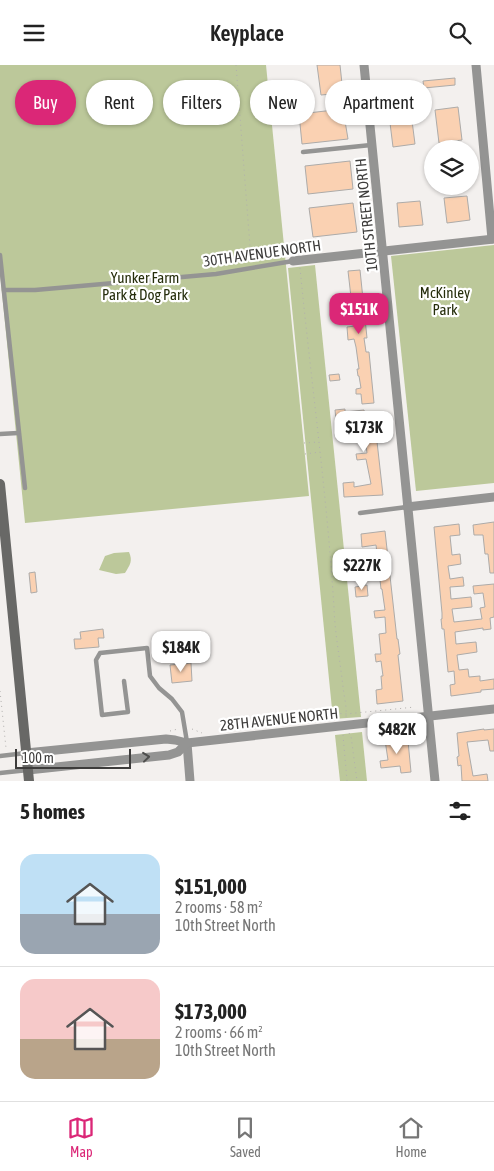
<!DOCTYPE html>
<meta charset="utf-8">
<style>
body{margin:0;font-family:"Asap Condensed",sans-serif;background:#f2f2f2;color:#222;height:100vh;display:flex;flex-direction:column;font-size:19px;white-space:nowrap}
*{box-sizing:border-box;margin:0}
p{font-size:16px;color:#767676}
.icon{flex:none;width:28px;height:28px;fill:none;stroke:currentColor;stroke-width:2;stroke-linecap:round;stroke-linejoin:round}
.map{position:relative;height:716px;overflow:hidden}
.sheet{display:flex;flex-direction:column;background:#fff;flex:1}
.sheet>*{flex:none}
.hud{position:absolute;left:15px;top:15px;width:465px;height:45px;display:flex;gap:10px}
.buttons{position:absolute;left:424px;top:75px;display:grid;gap:10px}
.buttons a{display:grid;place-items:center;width:55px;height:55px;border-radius:50%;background:#fff;box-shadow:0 1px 4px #0004;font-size:25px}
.scale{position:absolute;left:15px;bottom:12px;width:116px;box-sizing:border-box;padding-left:5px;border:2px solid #3d3c3b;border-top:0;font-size:14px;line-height:18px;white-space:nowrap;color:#3d3c3b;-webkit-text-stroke:4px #fff;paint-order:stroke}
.price{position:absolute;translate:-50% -42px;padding:0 11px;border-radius:10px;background:#fff;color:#222;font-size:16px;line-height:32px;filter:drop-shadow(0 1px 2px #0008)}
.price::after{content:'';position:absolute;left:50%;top:30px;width:15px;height:11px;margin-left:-8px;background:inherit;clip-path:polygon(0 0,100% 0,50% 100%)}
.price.on{background:#db2777;color:#fff}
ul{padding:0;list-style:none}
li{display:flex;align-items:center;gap:15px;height:125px;padding:0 20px}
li+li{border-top:1px solid #e0e0e0}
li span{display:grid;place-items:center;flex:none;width:140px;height:100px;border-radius:15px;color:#555}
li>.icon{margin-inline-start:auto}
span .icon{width:60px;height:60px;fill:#fffc;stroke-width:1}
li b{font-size:21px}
h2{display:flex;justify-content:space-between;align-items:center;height:60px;padding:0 20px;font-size:21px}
.tag{padding:0 18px;border-radius:22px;background:#fff;box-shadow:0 1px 4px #0004;font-size:18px;line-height:45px}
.tag.on{background:#db2777;color:#fff}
header{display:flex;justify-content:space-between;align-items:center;height:65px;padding:0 20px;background:#fff;font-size:22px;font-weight:600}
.menu{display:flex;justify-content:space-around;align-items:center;height:70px;border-top:1px solid #e0e0e0;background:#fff;font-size:14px;color:#767676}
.menu a{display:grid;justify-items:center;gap:2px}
.menu .on{color:#db2777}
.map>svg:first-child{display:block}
.green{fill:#bcc89a}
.building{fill:#fad1b2;stroke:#adaba9}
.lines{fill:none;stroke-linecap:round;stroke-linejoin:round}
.path{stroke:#b1afad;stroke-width:1;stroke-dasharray:1 4;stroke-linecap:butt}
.lane{stroke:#949493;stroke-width:4.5}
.street{stroke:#949493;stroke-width:9}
.secondary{stroke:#686866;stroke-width:10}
.oneway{stroke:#4e4e4d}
.labels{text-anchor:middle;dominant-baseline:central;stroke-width:4.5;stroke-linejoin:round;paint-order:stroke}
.street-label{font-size:15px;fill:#3d3c3b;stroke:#fff}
.park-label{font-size:15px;fill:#252d0b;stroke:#fff}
</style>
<header><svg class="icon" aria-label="menu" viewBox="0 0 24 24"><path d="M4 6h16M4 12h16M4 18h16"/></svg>Keyplace<svg class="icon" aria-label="search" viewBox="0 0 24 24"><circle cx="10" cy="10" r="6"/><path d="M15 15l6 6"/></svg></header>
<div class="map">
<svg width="494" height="716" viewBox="0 0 494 716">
<rect width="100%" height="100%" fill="#f3f0ee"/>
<!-- green -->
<g class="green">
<polygon points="0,0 266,0 309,431 25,458 0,208"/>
<polygon points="494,180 494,418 416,426 391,191"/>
<polygon points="315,200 361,652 333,654 288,203"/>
<path d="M129,487C133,496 130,500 125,508L116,509L99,505L105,491L114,488Z"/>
<polygon points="362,667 367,716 340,716 335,670"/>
</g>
<!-- building -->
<g class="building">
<polygon points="317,0 340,0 343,28 321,30"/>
<polygon points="455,13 455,20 424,23 423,16"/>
<polygon points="458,42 462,75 439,78 435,45"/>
<polygon points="343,44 348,74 302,79 299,49"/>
<polygon points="411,48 415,79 393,82 389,50"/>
<polygon points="350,96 353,124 308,129 305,101"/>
<polygon points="467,131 470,155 447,158 444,133"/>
<polygon points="420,136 423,160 399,162 397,138"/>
<polygon points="353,138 357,167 313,172 309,143"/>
<polygon points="360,205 367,273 364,273 366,287 369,287 374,338 362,339 361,329 356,329 356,324 361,323 359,311 358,311 357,304 359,304 356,282 354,274 348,275 347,262 355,261 353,244 338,245 336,233 351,232 348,206"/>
<polygon points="339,309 340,315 330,316 329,310"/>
<polygon points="345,344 345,347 364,345 365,351 374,350 383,430 344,432 343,418 354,417 354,422 371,419 366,394 357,395 356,389 367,388 365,373 354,374 353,353 336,355 335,345"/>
<polygon points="494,457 494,508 490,508 488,489 485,489 483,470 474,470 473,460"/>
<polygon points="459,459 460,470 450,471 452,490 460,489 461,499 448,501 450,514 463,512 464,521 450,522 451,534 471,532 472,542 452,544 454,557 482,554 480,543 485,542 483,528 474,529 473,521 494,519 494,552 490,553 491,564 483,565 483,563 455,567 456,579 476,577 477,587 457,590 459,605 468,604 469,612 480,611 480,616 494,614 494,624 481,625 481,627 451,631 450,620 455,619 454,606 448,607 444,564 442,564 441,554 442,554 442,548 434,462"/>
<polygon points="385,466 397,574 398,574 400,589 398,590 403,636 377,639 376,625 382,624 381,611 383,611 381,596 376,597 375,589 381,589 379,569 386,568 385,552 375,553 374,546 385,545 382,524 381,524 379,506 357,509 356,498 378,496 376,480 362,482 361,469"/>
<polygon points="35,507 37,527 31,528 29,508"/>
<polygon points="367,520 368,531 356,532 355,522"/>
<polygon points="103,564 104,573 98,573 99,582 75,584 74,574 81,574 80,567"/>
<polygon points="191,598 192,616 172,618 170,600"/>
<polygon points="484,664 484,665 494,664 494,686 490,686 488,675 467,677 473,711 487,709 488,716 462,716 461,700 458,701 457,692 459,691 457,668"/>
<polygon points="402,673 402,676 408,676 411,707 401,708 400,701 381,703 380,696 388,695 385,675"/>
</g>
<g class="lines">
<!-- path -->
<g class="path">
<path d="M236,0L250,181C259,191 273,187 286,186L288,189"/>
<path d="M300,203C311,316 327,429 334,543C335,569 340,595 343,622C344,631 347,642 346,652"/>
<polyline points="304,378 319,377"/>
<polyline points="305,389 320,387"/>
<polyline points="0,626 6,683"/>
<polyline points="257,661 270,657 299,656 333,648 346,649 415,642"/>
<polyline points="192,664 202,668"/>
<polyline points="170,666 178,664"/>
<polyline points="349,668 351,671 357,716"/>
<polyline points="343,670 347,716"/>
</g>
<!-- lane -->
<g class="lane">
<polyline points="303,87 371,80"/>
<polyline points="0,190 25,423"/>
<polyline points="4,225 35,225 216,209 293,196"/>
<polyline points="0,369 18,368"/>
<polyline points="360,448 407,442"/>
<polyline points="124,616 128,647 102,650 96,595 100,588 147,583 150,611 159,623 172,634 182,647 187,677"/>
<polyline points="0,691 26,688"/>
<polyline points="0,708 28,705"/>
</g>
<!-- street -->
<g class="street">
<polyline points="364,0 435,716"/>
<polyline points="476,0 492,174"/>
<polyline points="293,196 494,174"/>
<polyline points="407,442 494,432"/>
<polyline points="187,678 190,716"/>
<polyline points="26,688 166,674 175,675 187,678 494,644"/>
<polyline points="28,705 169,690 178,687 187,678"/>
</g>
<!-- secondary -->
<polyline class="secondary" points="0,419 29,716"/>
</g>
<!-- one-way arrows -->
<defs><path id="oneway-chevron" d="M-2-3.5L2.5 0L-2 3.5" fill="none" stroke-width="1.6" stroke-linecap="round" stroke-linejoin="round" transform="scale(1.25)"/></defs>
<use class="oneway" href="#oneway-chevron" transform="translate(146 692) rotate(-6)"/>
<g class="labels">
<!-- street labels -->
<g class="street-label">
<text transform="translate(366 150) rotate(-96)">10TH STREET NORTH</text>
<text transform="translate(262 188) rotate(-8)">30TH AVENUE NORTH</text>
<text transform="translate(279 654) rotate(-6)">28TH AVENUE NORTH</text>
</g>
<!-- park labels -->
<g class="park-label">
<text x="145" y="212">Yunker Farm<tspan x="145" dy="17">Park &amp; Dog Park</tspan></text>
<text x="445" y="227">McKinley<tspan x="445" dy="17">Park</tspan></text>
</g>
</g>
</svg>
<div class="buttons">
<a><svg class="icon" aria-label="layers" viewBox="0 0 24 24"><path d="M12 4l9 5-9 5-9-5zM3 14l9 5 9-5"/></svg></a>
</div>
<div class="scale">100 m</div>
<b class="price on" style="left:359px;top:270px">$151K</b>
<b class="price" style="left:364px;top:388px">$173K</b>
<b class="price" style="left:362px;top:526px">$227K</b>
<b class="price" style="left:181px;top:608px">$184K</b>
<b class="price" style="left:397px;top:690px">$482K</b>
<div class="hud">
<a class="tag on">Buy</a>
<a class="tag">Rent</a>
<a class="tag">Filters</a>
<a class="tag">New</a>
<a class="tag">Apartment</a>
</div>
</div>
<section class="sheet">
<h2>5 homes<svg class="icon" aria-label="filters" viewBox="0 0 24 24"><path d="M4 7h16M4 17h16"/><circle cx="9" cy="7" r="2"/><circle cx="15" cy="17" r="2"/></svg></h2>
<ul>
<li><span style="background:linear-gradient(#bfe0f5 60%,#9aa5b1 0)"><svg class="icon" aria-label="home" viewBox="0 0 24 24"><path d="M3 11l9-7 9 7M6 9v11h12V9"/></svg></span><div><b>$151,000</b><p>2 rooms · 58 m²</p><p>10th Street North</p></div></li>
<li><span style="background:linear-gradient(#f6c9c9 60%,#b9a48a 0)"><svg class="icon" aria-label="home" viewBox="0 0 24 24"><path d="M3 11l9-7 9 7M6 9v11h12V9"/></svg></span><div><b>$173,000</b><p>2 rooms · 66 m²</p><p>10th Street North</p></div></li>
</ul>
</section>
<nav class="menu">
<a class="on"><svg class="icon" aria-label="map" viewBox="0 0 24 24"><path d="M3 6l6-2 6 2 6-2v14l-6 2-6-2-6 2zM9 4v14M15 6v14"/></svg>Map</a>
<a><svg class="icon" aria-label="saved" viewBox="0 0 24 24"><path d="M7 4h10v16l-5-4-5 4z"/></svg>Saved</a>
<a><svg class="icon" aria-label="home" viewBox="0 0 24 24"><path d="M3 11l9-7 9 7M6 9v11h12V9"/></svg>Home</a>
</nav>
